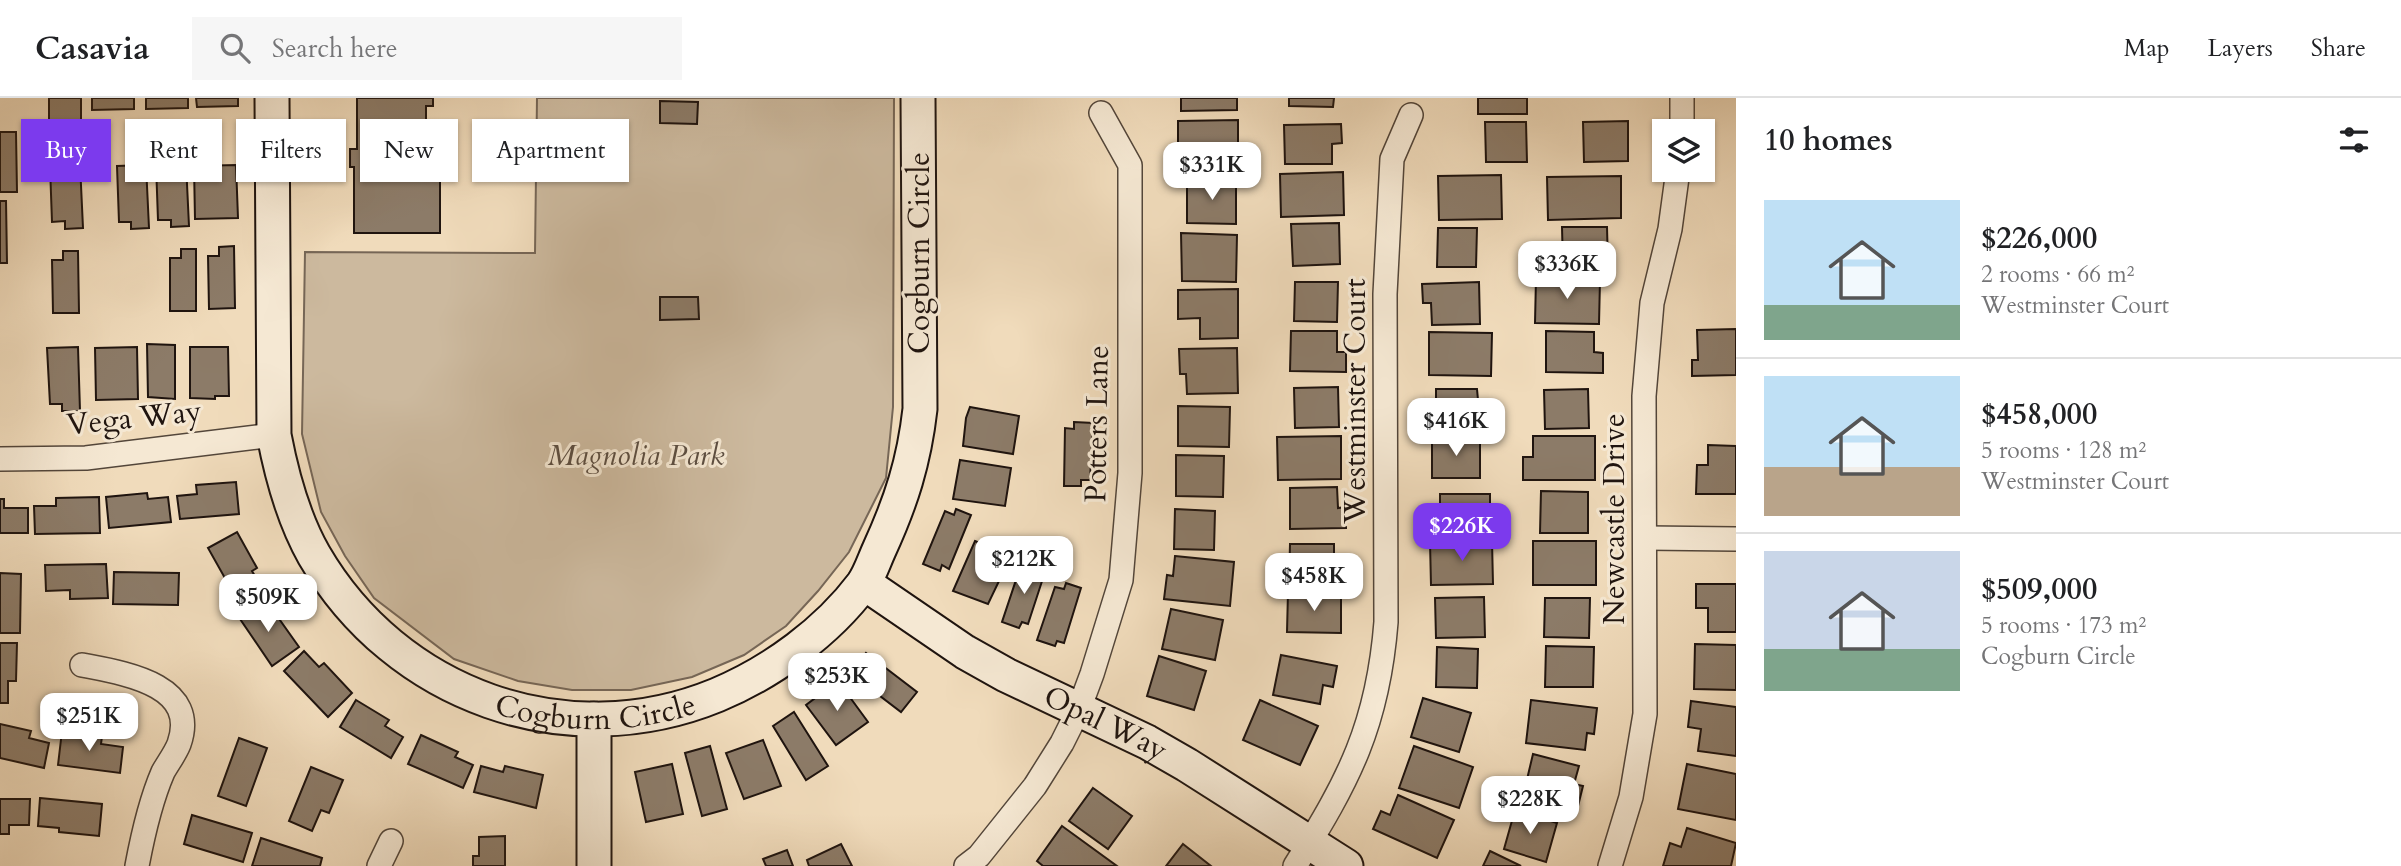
<!DOCTYPE html>
<meta charset="utf-8">
<style>
body{margin:0;font-family:Cardo,serif;background:#f6f6f6;color:#202124;height:100vh;display:flex;flex-direction:column;font-size:26px;white-space:nowrap}
*{box-sizing:border-box;margin:0}
p{font-size:23px;color:#757577}
.icon{flex:none;width:38px;height:38px;fill:none;stroke:currentColor;stroke-width:2;stroke-linecap:round;stroke-linejoin:round}
.map{position:relative;flex:1;overflow:hidden}
.drawer{display:flex;flex-direction:column;background:#fff;width:665px}
.drawer>*{flex:none}
.hud{position:absolute;left:21px;top:21px;width:665px;height:63px;display:flex;gap:14px}
.buttons{position:absolute;left:1652px;top:21px;display:grid;gap:14px}
.buttons a{display:grid;place-items:center;width:63px;height:63px;border-radius:0px;background:#fff;box-shadow:0 2px 5px #0004;font-size:35px}
.price{position:absolute;translate:-50% -60px;padding:0 16px;border-radius:14px;background:#fff;color:#222;font-size:23px;line-height:46px;filter:drop-shadow(0 2px 4px #0008)}
.price::after{content:'';position:absolute;left:50%;top:42px;width:21px;height:16px;margin-left:-10px;background:inherit;clip-path:polygon(0 0,100% 0,50% 100%)}
.price.selected{background:#7c3aed;color:#fff}
ul{padding:0;list-style:none}
li{display:flex;align-items:center;gap:21px;height:175px;padding:0 28px}
li+li{border-top:2px solid #e0e0e0}
li span{display:grid;place-items:center;flex:none;width:196px;height:140px;border-radius:0px;color:#555}
li>.icon{margin-inline-start:auto}
span .icon{width:84px;height:84px;fill:#fffc;stroke-width:1}
li b{font-size:30px}
h2{display:flex;justify-content:space-between;align-items:center;height:84px;padding:0 28px;font-size:30px}
.pill{padding:0 24px;border-radius:0px;background:#fff;box-shadow:0 2px 5px #0004;font-size:24px;line-height:63px}
.pill.selected{background:#7c3aed;color:#fff}
header{display:flex;align-items:center;gap:42px;box-sizing:border-box;height:98px;padding:0 35px;background:#fff;border-bottom:2px solid #e0e0e0}
header strong{font-size:33px}
nav{display:flex;gap:38px;margin-inline-start:auto;font-size:24px}
.search{width:490px;height:63px;background:#f6f6f6;display:flex;align-items:center;gap:18px;box-sizing:border-box;padding:0 24px;border-radius:0px;color:#757577;font-size:26px}
main{display:flex;flex:1;min-height:0}
.map>svg:first-child{display:block}
.green{fill:#ccb99e;stroke:#766656;stroke-width:2}
.building{fill:#8c7b68;stroke:#1f140f;stroke-width:2}
.lines{fill:none;stroke-linecap:round;stroke-linejoin:round}
.street-casing{stroke:#53463a;stroke-width:26}
.secondary-casing{stroke:#1f140f;stroke-width:37}
.street{stroke:#f5e8d3;stroke-width:23}
.secondary{stroke:#f5e8d3;stroke-width:33}
.labels{text-anchor:middle;dominant-baseline:central;stroke-width:6;stroke-linejoin:round;paint-order:stroke}
.street-label{font-size:30px;fill:#1f140f;stroke:#f5e8d3}
.park-label{font-size:30px;font-style:italic;fill:#5c4e41;stroke:#f5e8d3}
</style>
<header>
<strong>Casavia</strong>
<div class="search"><svg class="icon" aria-label="search" viewBox="0 0 24 24"><circle cx="10" cy="10" r="6"/><path d="M15 15l6 6"/></svg>Search here</div>
<nav><a>Map</a><a>Layers</a><a>Share</a></nav>
</header>
<main>
<div class="map">
<svg width="1736" height="768" viewBox="0 0 1736 768">
<rect width="100%" height="100%" fill="#f0dbbb"/>
<filter id="stains"><feTurbulence type="fractalNoise" baseFrequency=".00286" numOctaves="4"/><feColorMatrix values="0 0 0 0 .2 0 0 0 0 .09 0 0 0 0 .02 0 0 0 .5 -.17"/></filter>
<radialGradient id="worn" r=".72"><stop offset=".6" stop-color="#630" stop-opacity="0"/><stop offset="1" stop-color="#630" stop-opacity=".3"/></radialGradient>
<!-- green -->
<polygon class="green" points="537,0 894,0 893,309 886,380 849,454 818,493 786,528 744,557 692,579 631,592 572,592 518,583 454,561 374,500 345,458 321,414 302,336 305,154 535,155"/>
<!-- building -->
<g class="building">
<rect x="49" y="0" width="32" height="26"/>
<polygon points="92,0 134,0 134,11 92,12"/>
<polygon points="146,0 188,0 188,10 146,11"/>
<polygon points="196,0 238,0 238,8 197,9"/>
<polygon points="357,0 433,0 433,8 426,8 426,71 440,71 440,135 354,135 354,69 350,69 350,51 357,51"/>
<polygon points="1181,0 1237,0 1237,12 1181,13"/>
<polygon points="1289,0 1334,0 1333,9 1289,8"/>
<rect x="1478" y="0" width="49" height="16"/>
<polygon points="660,3 698,4 697,26 660,25"/>
<polygon points="1238,22 1238,70 1199,71 1199,50 1178,51 1178,23"/>
<polygon points="1628,23 1628,63 1584,64 1583,24"/>
<polygon points="1485,24 1526,24 1527,64 1486,64"/>
<polygon points="1341,26 1342,45 1332,46 1332,66 1285,66 1284,27"/>
<polygon points="0,34 16,34 17,94 0,94"/>
<polygon points="186,65 189,128 171,129 171,122 158,122 156,66"/>
<polygon points="80,66 83,130 65,131 65,123 52,124 50,68"/>
<polygon points="146,67 149,130 131,131 131,124 119,124 117,68"/>
<polygon points="236,67 238,120 195,121 194,68"/>
<polygon points="1343,74 1344,117 1281,119 1280,76"/>
<polygon points="1501,77 1502,121 1439,122 1438,78"/>
<polygon points="1621,78 1621,120 1548,122 1547,79"/>
<polygon points="1187,81 1236,82 1236,126 1187,125"/>
<polygon points="0,103 6,103 7,165 0,165"/>
<polygon points="1339,125 1340,166 1293,168 1291,126"/>
<polygon points="1562,129 1607,129 1608,168 1563,169"/>
<polygon points="1438,130 1477,130 1476,169 1437,169"/>
<polygon points="1181,135 1237,137 1236,184 1182,183"/>
<polygon points="234,148 235,210 209,211 208,158 219,158 219,149"/>
<polygon points="181,151 196,151 196,213 170,213 170,160 181,160"/>
<polygon points="63,153 78,153 79,215 53,215 52,162 63,162"/>
<polygon points="1536,180 1600,182 1599,226 1535,225"/>
<polygon points="1295,184 1338,184 1337,224 1294,223"/>
<polygon points="1479,184 1480,226 1432,227 1431,205 1423,205 1422,186"/>
<polygon points="1238,191 1238,240 1200,241 1200,220 1178,221 1178,192"/>
<polygon points="660,199 698,199 699,221 660,222"/>
<polygon points="1736,231 1736,277 1692,278 1692,262 1698,262 1697,232"/>
<polygon points="1291,233 1337,233 1337,254 1346,254 1346,274 1290,273"/>
<polygon points="1546,233 1594,234 1594,254 1603,255 1603,275 1546,274"/>
<polygon points="1429,234 1492,235 1491,278 1429,277"/>
<polygon points="147,246 175,247 175,301 148,299"/>
<polygon points="78,249 80,313 62,313 62,306 50,306 47,250"/>
<polygon points="137,249 138,301 96,302 95,250"/>
<polygon points="190,249 228,249 229,298 215,298 215,301 190,300"/>
<polygon points="1237,250 1238,295 1187,296 1186,276 1180,276 1179,251"/>
<polygon points="1338,289 1339,329 1295,330 1294,290"/>
<polygon points="1436,291 1477,291 1478,302 1489,301 1489,328 1436,330"/>
<polygon points="1588,291 1589,330 1545,331 1544,292"/>
<polygon points="1178,308 1230,309 1229,349 1178,348"/>
<polygon points="970,309 1019,318 1013,356 963,348 966,320"/>
<polygon points="1074,324 1093,325 1090,382 1081,382 1081,388 1064,388 1065,330 1074,331"/>
<polygon points="1341,338 1341,381 1278,382 1277,339"/>
<polygon points="1533,338 1595,338 1595,382 1523,382 1523,359 1533,359"/>
<polygon points="1480,339 1480,380 1432,380 1432,340"/>
<polygon points="1708,347 1736,348 1736,396 1696,396 1697,367 1708,367"/>
<polygon points="1176,357 1224,358 1223,399 1176,398"/>
<polygon points="960,362 1011,370 1005,408 953,401"/>
<polygon points="236,384 239,416 180,421 177,398 197,396 196,387"/>
<polygon points="1337,389 1338,410 1346,409 1346,430 1290,431 1290,390"/>
<polygon points="1541,393 1588,394 1588,435 1540,435"/>
<polygon points="147,395 148,401 168,399 171,424 109,430 106,399"/>
<polygon points="1440,396 1490,396 1490,417 1480,417 1480,435 1440,436"/>
<polygon points="99,399 100,435 35,436 34,408 56,408 56,400"/>
<polygon points="0,401 4,401 4,410 28,410 28,435 0,435"/>
<polygon points="956,411 971,417 949,471 942,467 940,473 923,466 945,413 954,417"/>
<polygon points="1175,411 1215,413 1214,452 1174,451"/>
<polygon points="237,434 257,470 252,473 263,491 239,505 208,450"/>
<polygon points="975,443 1011,458 988,506 953,493"/>
<polygon points="1492,443 1493,486 1431,487 1430,444"/>
<rect x="1533" y="443" width="63" height="44"/>
<polygon points="1290,446 1334,446 1334,486 1289,486"/>
<polygon points="1175,458 1234,464 1230,508 1164,501 1167,477 1173,478"/>
<polygon points="106,466 108,500 70,501 70,492 46,493 45,467"/>
<polygon points="1031,466 1046,471 1028,526 1022,524 1019,530 1002,524 1020,470 1029,473"/>
<polygon points="114,474 179,475 178,507 113,506"/>
<polygon points="0,475 21,476 20,535 0,535"/>
<polygon points="1066,485 1081,490 1064,545 1057,543 1055,548 1037,542 1055,489 1064,491"/>
<polygon points="1696,486 1736,486 1736,534 1708,534 1708,510 1696,510"/>
<polygon points="1288,494 1341,495 1341,535 1287,534"/>
<polygon points="1484,499 1485,539 1436,540 1435,500"/>
<polygon points="1545,500 1590,500 1589,540 1544,539"/>
<polygon points="259,503 272,522 277,518 299,549 272,568 238,518"/>
<polygon points="1171,511 1223,522 1215,562 1162,551"/>
<polygon points="0,545 17,545 16,583 8,583 8,605 0,605"/>
<polygon points="1695,546 1736,547 1736,592 1694,591"/>
<polygon points="1546,548 1594,549 1593,589 1545,589"/>
<polygon points="1437,549 1478,551 1477,590 1436,589"/>
<polygon points="304,553 319,569 324,565 352,595 328,619 284,573"/>
<polygon points="866,555 917,594 901,614 850,575"/>
<polygon points="1281,557 1337,568 1333,589 1323,587 1320,606 1273,597"/>
<polygon points="1159,558 1206,573 1194,612 1147,598"/>
<polygon points="838,583 868,624 836,647 806,607"/>
<polygon points="1423,600 1471,615 1459,654 1411,639"/>
<polygon points="356,602 389,622 385,628 403,639 391,660 340,629"/>
<polygon points="1260,602 1318,628 1300,667 1243,642"/>
<polygon points="1531,602 1597,610 1594,636 1587,635 1585,652 1526,645"/>
<polygon points="1691,603 1736,609 1736,658 1698,653 1701,631 1688,629"/>
<polygon points="794,614 828,668 806,682 773,628"/>
<polygon points="0,626 31,633 29,640 49,645 44,670 0,660"/>
<polygon points="62,633 102,638 101,646 123,649 120,675 58,667"/>
<polygon points="421,637 458,654 455,659 473,667 463,690 408,666"/>
<polygon points="239,640 267,650 246,708 218,698"/>
<polygon points="763,642 781,688 744,701 726,655"/>
<polygon points="710,648 727,711 702,718 685,655"/>
<polygon points="1414,648 1473,669 1459,710 1399,690"/>
<polygon points="1533,656 1579,668 1574,686 1583,688 1578,708 1524,694"/>
<polygon points="672,666 683,716 646,724 635,674"/>
<polygon points="1687,666 1736,676 1736,722 1678,711"/>
<polygon points="481,668 503,674 505,668 543,677 536,710 474,694"/>
<polygon points="311,669 343,682 329,715 321,712 312,733 289,723"/>
<polygon points="1093,690 1132,718 1108,751 1069,723"/>
<polygon points="1398,697 1454,722 1437,760 1373,731 1381,713 1390,717"/>
<polygon points="40,700 102,706 99,738 59,734 59,730 38,728"/>
<polygon points="0,701 30,701 29,727 9,727 9,736 0,736"/>
<polygon points="1515,712 1557,725 1546,764 1504,751"/>
<polygon points="192,717 252,735 243,764 184,746"/>
<polygon points="1062,728 1117,768 1043,768 1037,763"/>
<polygon points="1687,730 1736,745 1731,768 1663,768 1670,745 1681,749"/>
<polygon points="505,738 505,768 473,768 473,758 479,758 479,739"/>
<polygon points="261,740 322,760 320,768 252,768"/>
<polygon points="841,746 852,768 809,768 807,762"/>
<polygon points="1183,746 1211,768 1166,768"/>
<polygon points="787,752 793,768 766,768 763,761"/>
<polygon points="1490,753 1521,768 1483,768"/>
</g>
<g class="lines">
<defs>
<g id="street">
<polyline points="1682,33 1682,0"/>
<polyline points="0,361 86,360 274,337"/>
<polyline points="1646,440 1736,441"/>
<path d="M82,567C123,575 200,586 179,646C175,656 168,665 163,674C150,704 143,736 137,768"/>
<polyline points="379,768 391,743"/>
<polyline points="966,768 979,758 1035,688 1062,645 1079,611 1092,576 1121,482 1130,375 1130,67 1101,15"/>
<path d="M1295,768C1349,682 1378,627 1386,524L1385,196L1392,61L1411,17"/>
<polyline points="1610,768 1631,699 1645,616 1644,298 1652,205 1670,131 1678,72"/>
</g>
<g id="secondary">
<path id="s1" d="M272,0L274,337C282,379 293,420 314,457C396,598 566,659 717,597C772,574 827,534 863,486C870,476 874,463 879,452C901,404 914,364 920,311L918,0"/>
<path id="s2" d="M864,485L965,554L1006,577L1147,644L1187,667L1346,768"/>
<polyline points="594,621 594,768"/>
</g>
</defs>
<!-- street casing -->
<use href="#street" class="street-casing"/>
<!-- secondary casing -->
<use href="#secondary" class="secondary-casing"/>
<!-- street -->
<use href="#street" class="street"/>
<!-- secondary -->
<use href="#secondary" class="secondary"/>
</g>
<g class="labels">
<!-- street labels -->
<g class="street-label">
<text transform="translate(919 155) rotate(-90)">Cogburn Circle</text>
<text transform="translate(1355 303) rotate(-90)">Westminster Court</text>
<text transform="translate(134 320) rotate(-6)">Vega Way</text>
<text transform="translate(1097 326) rotate(-89)">Potters Lane</text>
<text transform="translate(1614 421) rotate(-90)">Newcastle Drive</text>
<text stroke="none"><textPath href="#s1" startOffset="805">Cogburn Circle</textPath></text>
<text stroke="none"><textPath href="#s2" startOffset="280">Opal Way</textPath></text>
</g>
<!-- park labels -->
<g class="park-label">
<text x="636" y="357">Magnolia Park</text>
</g>
</g>
<rect width="100%" height="100%" filter="url(#stains)"/>
<rect width="100%" height="100%" fill="url(#worn)"/>
</svg>
<div class="buttons">
<a><svg class="icon" aria-label="layers" viewBox="0 0 24 24"><path d="M12 4l9 5-9 5-9-5zM3 14l9 5 9-5"/></svg></a>
</div>
<b class="price" style="left:1212px;top:104px">$331K</b>
<b class="price" style="left:1567px;top:203px">$336K</b>
<b class="price" style="left:1456px;top:360px">$416K</b>
<b class="price selected" style="left:1462px;top:465px">$226K</b>
<b class="price" style="left:1024px;top:498px">$212K</b>
<b class="price" style="left:1314px;top:515px">$458K</b>
<b class="price" style="left:268px;top:536px">$509K</b>
<b class="price" style="left:837px;top:615px">$253K</b>
<b class="price" style="left:89px;top:655px">$251K</b>
<b class="price" style="left:1530px;top:738px">$228K</b>
<div class="hud">
<a class="pill selected">Buy</a>
<a class="pill">Rent</a>
<a class="pill">Filters</a>
<a class="pill">New</a>
<a class="pill">Apartment</a>
</div>
</div>
<section class="drawer">
<h2>10 homes<svg class="icon" aria-label="filters" viewBox="0 0 24 24"><path d="M4 7h16M4 17h16"/><circle cx="9" cy="7" r="2"/><circle cx="15" cy="17" r="2"/></svg></h2>
<ul>
<li><span style="background:linear-gradient(#bfe0f5 75%,#7fa58c 0)"><svg class="icon" aria-label="home" viewBox="0 0 24 24"><path d="M3 11l9-7 9 7M6 9v11h12V9"/></svg></span><div><b>$226,000</b><p>2 rooms · 66 m²</p><p>Westminster Court</p></div></li>
<li><span style="background:linear-gradient(#bfe0f5 65%,#b9a48a 0)"><svg class="icon" aria-label="home" viewBox="0 0 24 24"><path d="M3 11l9-7 9 7M6 9v11h12V9"/></svg></span><div><b>$458,000</b><p>5 rooms · 128 m²</p><p>Westminster Court</p></div></li>
<li><span style="background:linear-gradient(#c9d6e8 70%,#7fa58c 0)"><svg class="icon" aria-label="home" viewBox="0 0 24 24"><path d="M3 11l9-7 9 7M6 9v11h12V9"/></svg></span><div><b>$509,000</b><p>5 rooms · 173 m²</p><p>Cogburn Circle</p></div></li>
</ul>
</section>
</main>
